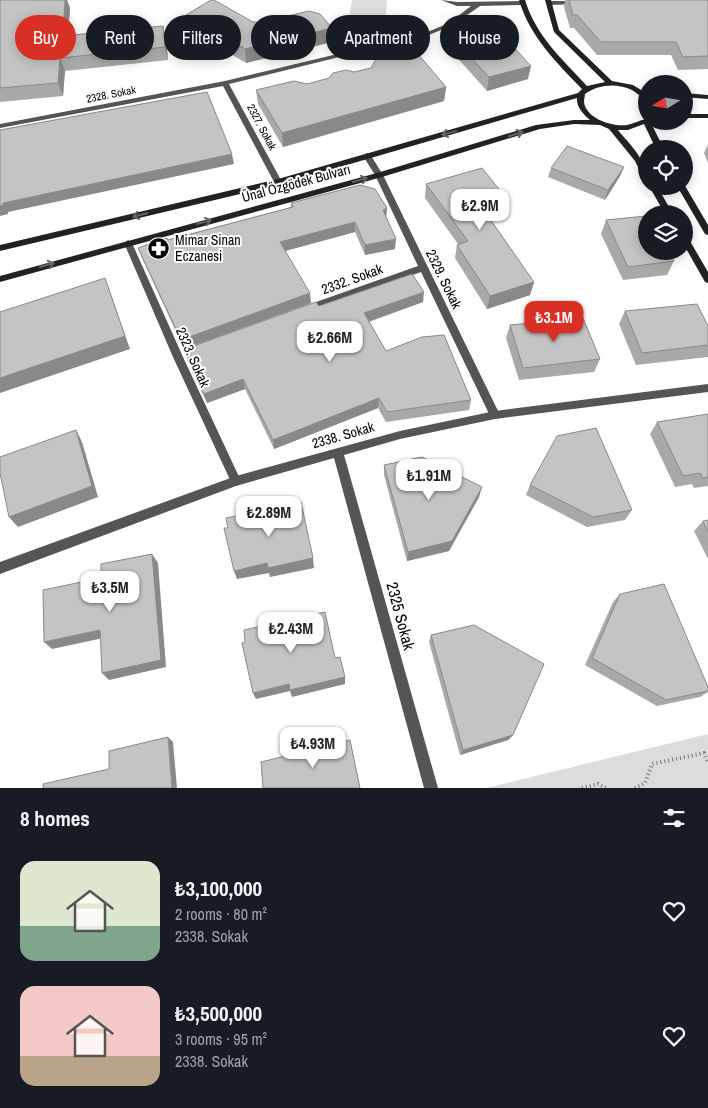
<!DOCTYPE html>
<meta charset="utf-8">
<style>
body{margin:0;font-family:"Archivo Narrow",sans-serif;background:#242831;color:#f1f3f6;height:100vh;display:flex;flex-direction:column;font-size:19px;white-space:nowrap}
*{box-sizing:border-box;margin:0}
p{font-size:16px;color:#9ea1a6}
.icon{flex:none;width:28px;height:28px;fill:none;stroke:currentColor;stroke-width:2;stroke-linecap:round;stroke-linejoin:round}
.map{position:relative;height:788px;overflow:hidden}
.details{display:flex;flex-direction:column;background:#171b24;flex:1}
.details>*{flex:none}
.banner{position:absolute;left:15px;top:15px;width:679px;height:45px;display:flex;gap:10px}
.needle{width:32px;rotate:259deg}
.fabs{position:absolute;left:638px;top:75px;display:grid;gap:10px}
.fabs a{display:grid;place-items:center;width:55px;height:55px;border-radius:50%;background:#171b24;box-shadow:0 2px 12px #0003;font-size:25px}
.price{position:absolute;translate:-50% -42px;padding:0 11px;border-radius:10px;background:#fff;color:#222;font-size:16px;line-height:32px;filter:drop-shadow(0 1px 2px #0008)}
.price::after{content:'';position:absolute;left:50%;top:30px;width:15px;height:11px;margin-left:-8px;background:inherit;clip-path:polygon(0 0,100% 0,50% 100%)}
.price.selected{background:#d93025;color:#fff}
ul{padding:0;list-style:none}
li{display:flex;align-items:center;gap:15px;height:125px;padding:0 20px}
li span{display:grid;place-items:center;flex:none;width:140px;height:100px;border-radius:15px;color:#555}
li>.icon{margin-inline-start:auto}
span .icon{width:60px;height:60px;fill:#fffc;stroke-width:1}
li b{font-size:21px}
h2{display:flex;justify-content:space-between;align-items:center;height:60px;padding:0 20px;font-size:21px}
.chip{padding:0 18px;border-radius:22px;background:#171b24;box-shadow:0 2px 12px #0003;font-size:18px;line-height:45px}
.chip.selected{background:#d93025;color:#fff}
.map>svg:first-child{display:block}
.green{fill:#dcdcdc}
.lines{fill:none;stroke-linecap:round;stroke-linejoin:round}
.path{stroke:#777;stroke-width:4;stroke-dasharray:1 3;stroke-linecap:butt}
.minor{fill:#555;fill-rule:evenodd}
.tertiary{fill:#555;fill-rule:evenodd}
.secondary{fill:#222;fill-rule:evenodd}
.wall{fill:#a9a9a9}
.shaded-wall{fill:#898989}
.building{fill:#c4c4c4;stroke:#898989}
.oneway{stroke:#646464}
.labels{text-anchor:middle;dominant-baseline:central;stroke-width:4;stroke-linejoin:round;paint-order:stroke}
.far-street-label{font-size:11px;fill:#000;stroke:#fff}
.street-label{font-size:14px;fill:#000;stroke:#fff}
.poi-label{font-size:14px;fill:#000;stroke:#fff;text-anchor:start}
.near-street-label{font-size:16px;fill:#000;stroke:#fff}
</style>
<div class="map">
<svg width="708" height="788" viewBox="0 0 708 788">
<rect width="100%" height="100%" fill="#fff"/>
<!-- green -->
<g class="green">
<polygon points="352,0 387,0 384,33 347,31"/>
<polygon points="708,734 708,788 486,788"/>
</g>
<g class="lines">
<!-- path -->
<g class="path">
<polyline points="582,788 598,784 607,788"/>
<polyline points="635,788 645,783 652,764 704,753 708,763"/>
</g>
<!-- minor -->
<g class="minor">
<polygon points="441,0 457,2 523,1 526,3 523,5 480,6 453,25 429,35 229,84 282,182 281,184 278,185 274,182 223,86 0,128 0,124 225,81 425,33 449,23 471,6 457,6"/>
<polygon points="577,1 579,2 579,4 549,5 546,3 549,1"/>
<polygon points="367,153 370,154 383,175 500,415 499,418 495,419 491,418 421,272 305,314 300,310 302,307 418,266 375,175 363,156"/>
<polygon points="128,240 132,243 183,357 241,481 240,484 236,486 232,484 173,357 124,243"/>
</g>
<!-- tertiary -->
<polygon class="tertiary" points="708,384 708,392 495,419 400,439 344,455 438,788 424,788 334,458 236,486 0,574 0,562 236,476 400,431 495,411"/>
<!-- secondary -->
<g class="secondary">
<path d="M519,0H525C536,36 562,59 587,86L605,82L554,32L545,0H551L559,30L612,81L633,85L646,93V99C641,97 637,93 632,90C617,83 599,84 585,94C585,96 584,99 584,102C586,119 613,127 627,125C633,124 640,120 646,119V121H650L664,149H656L644,124L628,130H618C629,144 646,158 646,178L643,177L635,161L609,129L600,125L574,124L540,129L382,177L0,282V276L377,173L536,125L574,120H590C584,115 576,107 577,98L278,185L0,251V245L278,179L578,93L582,89C556,62 530,37 519,0Z"/>
<polygon points="684,93 708,95 708,99 684,97"/>
<rect x="684" y="114" width="24" height="4"/>
<polygon points="684,184 708,225 708,235 705,234 677,186 684,186"/>
<polygon points="649,186 657,186 673,214 665,214"/>
<polygon points="684,235 687,236 708,272 708,283 705,282 684,245"/>
</g>
</g>
<!-- wall -->
<g class="wall">
<polygon points="0,0 67,0 70,8 68,35 166,39 168,60 65,71 63,96 0,102"/>
<polygon points="565,0 708,0 708,69 678,70 671,55 597,55 574,28 570,28 564,7"/>
<polygon points="186,15 253,22 332,28 332,42 246,63 188,29"/>
<polygon points="444,28 528,79 487,91 443,42"/>
<polygon points="307,84 446,87 444,101 283,147 258,104 256,90"/>
<polygon points="708,144 708,163 704,153"/>
<polygon points="624,167 620,176 605,200 548,177 551,168"/>
<polygon points="426,184 503,194 500,208 486,213 534,282 530,295 487,309 455,258 457,245 458,244 425,198"/>
<polygon points="291,203 387,208 386,217 395,249 365,255 355,232 285,251 311,303 184,349 142,258 138,248 291,207"/>
<polygon points="606,220 674,261 667,275 623,280 601,234"/>
<polygon points="423,302 369,322 386,351 471,400 469,410 386,422 378,408 274,449 245,389 207,403 192,372 185,349 319,306"/>
<polygon points="625,311 708,326 708,357 636,365 619,324"/>
<polygon points="510,325 600,359 594,372 519,380 506,338"/>
<polygon points="708,414 708,486 694,488 692,484 675,487 650,434 657,422"/>
<polygon points="384,465 479,497 449,551 407,561 384,475"/>
<polygon points="530,485 632,510 625,520 587,527 526,495"/>
<polygon points="708,520 708,559 694,531 703,521"/>
<polygon points="620,594 708,687 708,692 700,697 657,706 585,665 613,602"/>
<polygon points="431,635 513,735 508,740 460,755 429,642"/>
</g>
<!-- shaded-wall -->
<g class="shaded-wall">
<polygon points="65,0 67,0 70,8 67,49 63,36"/>
<polygon points="163,26 166,39 168,60 165,47"/>
<polygon points="332,28 332,42 246,63 245,49"/>
<polygon points="60,58 65,71 63,96 58,83"/>
<polygon points="531,66 528,79 487,91 489,77"/>
<polygon points="446,87 444,101 283,147 282,133"/>
<polygon points="232,154 234,164 8,212 8,214 0,216 0,206 3,203"/>
<polygon points="624,167 620,176 605,200 608,190"/>
<polygon points="503,194 500,208 476,216 478,202"/>
<polygon points="387,208 386,219 383,210"/>
<polygon points="355,222 355,232 281,252 280,242"/>
<polygon points="396,239 395,249 365,255 365,245"/>
<polygon points="105,278 130,349 0,393 0,378"/>
<polygon points="534,282 530,295 487,309 490,296"/>
<polygon points="424,292 423,302 364,323 364,313"/>
<polygon points="310,293 311,303 184,349 181,340"/>
<polygon points="243,379 245,389 207,403 204,394"/>
<polygon points="379,398 378,408 274,449 273,440"/>
<polygon points="76,430 82,442 98,497 18,527 9,517"/>
<polygon points="482,487 479,497 449,551 407,561 408,552"/>
<polygon points="152,554 158,563 166,667 109,680 102,673"/>
<polygon points="313,558 314,568 270,577 269,573 237,579 234,571 267,563"/>
<polygon points="100,630 108,637 52,649 44,642"/>
<polygon points="345,677 345,684 292,697 290,691 256,699 253,693 289,684"/>
<polygon points="513,735 508,740 460,755 463,750"/>
<polygon points="168,737 173,742 177,788 172,788"/>
</g>
<!-- building -->
<g class="building">
<polygon points="0,0 65,0 63,36 163,26 165,47 60,58 58,83 0,88"/>
<polygon points="211,0 214,0 253,22 263,22 309,11 320,14 332,28 245,49 186,15"/>
<polygon points="569,0 708,0 708,56 683,57 676,42 601,42 577,15 573,15"/>
<polygon points="486,17 531,66 489,77 444,28"/>
<polygon points="405,51 418,54 446,87 282,133 256,90 294,81 307,84 329,78 333,73 346,70 354,72 371,68 376,59"/>
<polygon points="207,92 232,154 3,203 3,205 0,206 0,130"/>
<polygon points="567,146 624,167 608,190 551,168"/>
<polygon points="482,168 503,194 478,202 534,282 490,296 457,245 468,241 426,184"/>
<polygon points="360,185 375,189 387,208 383,210 396,239 365,245 355,222 280,242 310,293 181,340 138,248 167,238 168,240 293,207 291,203"/>
<polygon points="646,216 646,251 668,251 674,261 628,267 606,220"/>
<polygon points="412,274 424,292 364,313 386,351 422,337 444,335 471,400 387,412 379,398 273,440 243,379 204,394 189,362 185,349 316,302 319,306"/>
<polygon points="105,278 125,336 0,378 0,312"/>
<polygon points="697,304 708,326 708,345 642,353 625,311"/>
<polygon points="583,318 600,359 523,368 510,325"/>
<polygon points="708,414 708,477 703,478 700,473 683,476 657,422"/>
<polygon points="596,428 632,510 593,517 530,485 557,436"/>
<polygon points="76,430 92,486 9,517 0,473 0,457"/>
<polygon points="422,457 482,487 452,541 408,552 384,465"/>
<polygon points="301,502 313,558 268,568 267,563 234,571 224,528 228,528 226,518"/>
<polygon points="708,520 708,532 703,521"/>
<polygon points="152,554 161,660 102,673 100,630 44,642 43,590 101,578 101,564"/>
<polygon points="664,584 708,687 708,691 666,700 592,658 620,594"/>
<polygon points="325,612 335,658 340,657 345,677 290,690 289,684 253,693 242,643 245,642 244,630"/>
<polygon points="474,625 544,664 513,735 463,750 431,635"/>
<polygon points="168,737 172,788 43,788 43,784 109,769 109,751"/>
<polygon points="350,740 360,788 263,788 261,762"/>
</g>
<!-- one-way arrows -->
<defs><path id="oneway-shaft" d="M-6 0H5M1.5-3L5.5 0L1.5 3" fill="none" stroke-width="1.6" stroke-linecap="round" stroke-linejoin="round" transform="scale(1.25)"/></defs>
<g class="oneway">
<use href="#oneway-shaft" transform="translate(449 133) rotate(165)"/>
<use href="#oneway-shaft" transform="translate(516 134) rotate(-17)"/>
<use href="#oneway-shaft" transform="translate(360 180) rotate(-15)"/>
<use href="#oneway-shaft" transform="translate(140 215) rotate(166)"/>
<use href="#oneway-shaft" transform="translate(204 222) rotate(-15)"/>
<use href="#oneway-shaft" transform="translate(47 265) rotate(-16)"/>
</g>
<!-- icons -->
<defs>
<symbol id="pharmacy-disc" viewBox="-11 -11 22 22"><circle r="9.5" fill="#000" stroke="#fff"/><path d="M-2-6h4v4h4v4h-4v4h-4v-4h-4v-4h4Z" fill="#fff"/></symbol>
</defs>
<g fill-rule="evenodd">
<use href="#pharmacy-disc" x="146" y="236" width="25" height="25"/>
</g>
<g class="labels">
<!-- far-street labels -->
<g class="far-street-label">
<text transform="translate(111 94) rotate(-11)">2328. Sokak</text>
<text transform="translate(262 127) rotate(62)">2327. Sokak</text>
</g>
<!-- street labels -->
<g class="street-label">
<text transform="translate(296 183) rotate(-15)">Ünal Özgödek Bulvarı</text>
<text transform="translate(352 279) rotate(-20)">2332. Sokak</text>
<text transform="translate(444 279) rotate(64)">2329. Sokak</text>
<text transform="translate(193 357) rotate(66)">2323. Sokak</text>
<text transform="translate(343 435) rotate(-16)">2338. Sokak</text>
</g>
<!-- poi labels -->
<g class="poi-label">
<text x="175" y="240">Mimar Sinan<tspan x="175" dy="16">Eczanesi</tspan></text>
</g>
<!-- near-street labels -->
<g class="near-street-label">
<text transform="translate(401 616) rotate(75)">2325 Sokak</text>
</g>
</g>
</svg>
<div class="fabs">
<a><svg class="needle" viewBox="-14 -14 28 28"><path d="M0-13l5 13h-10z" fill="#e53935"/><path d="M0 13l5-13h-10z" fill="#9ea1a6"/></svg></a>
<a><svg class="icon" aria-label="locate" viewBox="0 0 24 24"><circle cx="12" cy="12" r="6"/><path d="M12 2v4M12 18v4M2 12h4M18 12h4"/></svg></a>
<a><svg class="icon" aria-label="layers" viewBox="0 0 24 24"><path d="M12 4l9 5-9 5-9-5zM3 14l9 5 9-5"/></svg></a>
</div>
<b class="price" style="left:480px;top:231px">₺2.9M</b>
<b class="price selected" style="left:554px;top:343px">₺3.1M</b>
<b class="price" style="left:330px;top:363px">₺2.66M</b>
<b class="price" style="left:429px;top:501px">₺1.91M</b>
<b class="price" style="left:269px;top:538px">₺2.89M</b>
<b class="price" style="left:110px;top:613px">₺3.5M</b>
<b class="price" style="left:291px;top:654px">₺2.43M</b>
<b class="price" style="left:313px;top:769px">₺4.93M</b>
<div class="banner">
<a class="chip selected">Buy</a>
<a class="chip">Rent</a>
<a class="chip">Filters</a>
<a class="chip">New</a>
<a class="chip">Apartment</a>
<a class="chip">House</a>
</div>
</div>
<section class="details">
<h2>8 homes<svg class="icon" aria-label="filters" viewBox="0 0 24 24"><path d="M4 7h16M4 17h16"/><circle cx="9" cy="7" r="2"/><circle cx="15" cy="17" r="2"/></svg></h2>
<ul>
<li><span style="background:linear-gradient(#dfe7d0 65%,#7fa58c 0)"><svg class="icon" aria-label="home" viewBox="0 0 24 24"><path d="M3 11l9-7 9 7M6 9v11h12V9"/></svg></span><div><b>₺3,100,000</b><p>2 rooms · 80 m²</p><p>2338. Sokak</p></div><svg class="icon" aria-label="heart" viewBox="0 0 24 24"><path d="M12 20l-8-8c-3-5 5-10 8-4 3-6 11-1 8 4z"/></svg></li>
<li><span style="background:linear-gradient(#f6c9c9 70%,#b9a48a 0)"><svg class="icon" aria-label="home" viewBox="0 0 24 24"><path d="M3 11l9-7 9 7M6 9v11h12V9"/></svg></span><div><b>₺3,500,000</b><p>3 rooms · 95 m²</p><p>2338. Sokak</p></div><svg class="icon" aria-label="heart" viewBox="0 0 24 24"><path d="M12 20l-8-8c-3-5 5-10 8-4 3-6 11-1 8 4z"/></svg></li>
</ul>
</section>
